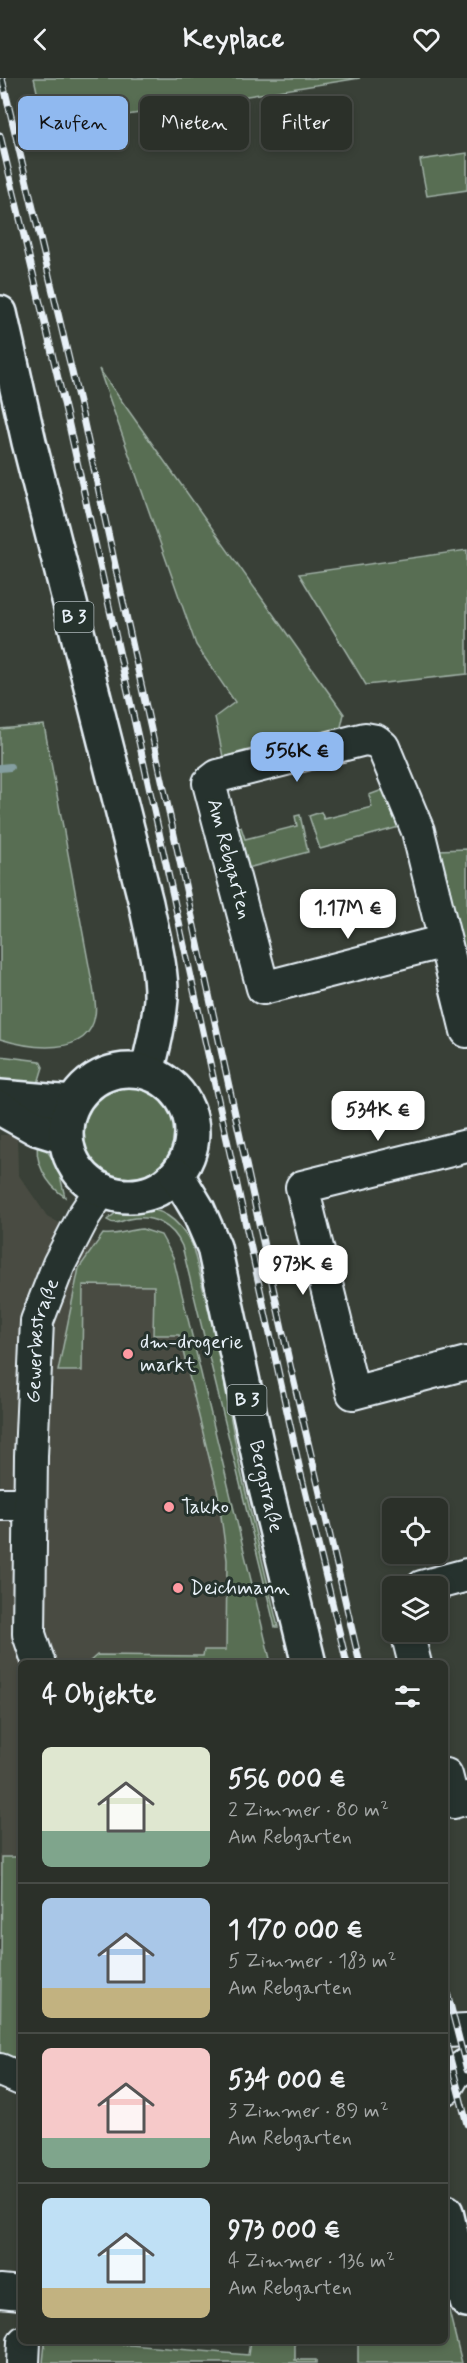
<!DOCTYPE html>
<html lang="de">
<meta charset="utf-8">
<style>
body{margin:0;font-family:Mynerve,sans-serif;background:#333831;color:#f1f3f6;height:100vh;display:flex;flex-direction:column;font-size:22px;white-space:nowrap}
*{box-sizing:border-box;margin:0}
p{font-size:20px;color:#a6a9a8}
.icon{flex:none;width:33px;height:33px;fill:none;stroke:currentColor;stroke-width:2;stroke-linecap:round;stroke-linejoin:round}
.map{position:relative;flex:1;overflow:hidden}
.sheet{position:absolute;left:18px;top:1582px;width:430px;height:684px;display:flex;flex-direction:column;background:#2b3029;border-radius:9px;box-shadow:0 3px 9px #0003,0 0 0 2px #474b46}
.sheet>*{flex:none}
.banner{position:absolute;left:18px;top:18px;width:432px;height:54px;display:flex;gap:12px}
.buttons{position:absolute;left:382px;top:1420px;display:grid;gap:12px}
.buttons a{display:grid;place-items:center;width:66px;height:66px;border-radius:9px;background:#2b3029;box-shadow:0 3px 9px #0003,0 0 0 2px #474b46;font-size:30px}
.price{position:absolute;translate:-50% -51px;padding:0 14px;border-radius:12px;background:#fff;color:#222;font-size:20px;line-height:39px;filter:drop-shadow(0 2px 3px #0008)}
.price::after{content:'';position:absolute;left:50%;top:36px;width:18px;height:14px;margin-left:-9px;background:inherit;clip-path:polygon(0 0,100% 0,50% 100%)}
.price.active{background:#90b9f0;color:#111}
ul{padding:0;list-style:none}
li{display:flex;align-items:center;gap:18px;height:150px;padding:0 24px}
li+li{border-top:2px solid #474b46}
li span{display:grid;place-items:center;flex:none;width:168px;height:120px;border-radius:9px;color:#555}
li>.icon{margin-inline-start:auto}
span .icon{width:72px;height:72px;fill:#fffc;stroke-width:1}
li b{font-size:26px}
h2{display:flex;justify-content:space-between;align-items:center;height:72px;padding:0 24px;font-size:26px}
.chip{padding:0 21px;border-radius:9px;background:#2b3029;box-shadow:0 3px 9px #0003,0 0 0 2px #474b46;font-size:21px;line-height:54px}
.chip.active{background:#90b9f0;color:#111}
header{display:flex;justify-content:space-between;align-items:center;height:78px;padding:0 24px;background:#2b3029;font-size:27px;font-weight:700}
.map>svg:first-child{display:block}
.built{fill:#494c42}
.green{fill:#586e53;stroke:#a0b0a6;stroke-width:1.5}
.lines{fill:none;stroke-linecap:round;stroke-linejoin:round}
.stream{stroke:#849ea0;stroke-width:8}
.minor-casing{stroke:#e8f1f8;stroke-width:36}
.tertiary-casing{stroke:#e8f1f8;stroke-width:38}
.primary-casing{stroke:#e8f1f8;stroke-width:38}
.minor{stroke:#26332d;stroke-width:32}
.tertiary{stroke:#26332d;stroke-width:33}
.primary{stroke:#26332d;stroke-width:33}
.rail-casing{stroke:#e8f1f8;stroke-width:7}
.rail{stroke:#26332d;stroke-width:4.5;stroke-dasharray:14;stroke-linecap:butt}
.poi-dot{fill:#ff9aa2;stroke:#26332d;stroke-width:2}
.labels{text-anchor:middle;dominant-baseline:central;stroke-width:6;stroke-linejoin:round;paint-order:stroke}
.shield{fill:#26332d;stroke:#aeb8bb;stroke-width:1.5}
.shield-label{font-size:18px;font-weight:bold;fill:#e8f1f8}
.street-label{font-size:20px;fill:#e8f1f8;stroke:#26332d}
.poi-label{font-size:20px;fill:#e8f1f8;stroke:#26332d;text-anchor:start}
</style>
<header><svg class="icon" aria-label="back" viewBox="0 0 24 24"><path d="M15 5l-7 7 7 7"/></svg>Keyplace<svg class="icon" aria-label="heart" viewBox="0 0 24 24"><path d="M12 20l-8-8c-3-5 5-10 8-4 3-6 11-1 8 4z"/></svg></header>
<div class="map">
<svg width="467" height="2285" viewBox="0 0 467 2285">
<rect width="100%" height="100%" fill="#394037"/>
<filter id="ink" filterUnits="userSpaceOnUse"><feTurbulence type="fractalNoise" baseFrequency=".0167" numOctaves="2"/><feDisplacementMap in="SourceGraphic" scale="12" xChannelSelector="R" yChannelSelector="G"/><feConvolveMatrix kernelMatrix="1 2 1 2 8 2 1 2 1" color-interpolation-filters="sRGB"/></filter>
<g filter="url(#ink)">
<!-- built -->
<polygon class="built" points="0,1057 17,1057 18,1096 47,1138 97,1166 165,1170 268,1585 21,1586 21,1799 0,1798"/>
<!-- green -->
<g class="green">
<polygon points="34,0 360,0 45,50"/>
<polygon points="467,75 467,112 427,118 420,82"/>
<polygon points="99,291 344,636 338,662 287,674 283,662 223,679 215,639 235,624 196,567"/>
<polygon points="467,472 467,596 366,607 299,496"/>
<path d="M44,647L93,909C94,918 97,929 95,937C89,980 29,970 0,961V651Z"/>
<polygon points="385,711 399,749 320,771 309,738 321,734 324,741 372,729 369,717"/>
<polygon points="300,737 308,774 240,792 230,751 241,749 245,761 297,748 295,738"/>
<polygon points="467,771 467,895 437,772"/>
<polygon points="0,978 40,983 43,989 36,1012 19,1010 0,1003"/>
<circle cx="132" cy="1053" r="54"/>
<path d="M39,1061L58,1089L65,1119C47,1107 32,1082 39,1061Z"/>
<path d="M132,1129C161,1129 178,1140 192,1166L217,1266L240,1390L278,1549H275L182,1168C173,1147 152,1136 129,1141C120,1143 116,1148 107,1142L122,1130Z"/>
<path d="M142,1151L161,1157L173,1179L271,1585H88L97,1577L203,1578L204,1572H226L227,1482L218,1416L179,1257H153L154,1208L83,1207L82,1293H58L79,1190L103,1156C118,1158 127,1152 142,1151Z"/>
<polygon points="2,1779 21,1779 21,1981 0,1981"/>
<polygon points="446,2221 462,2285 358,2285 358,2264 446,2264"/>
<polygon points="45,2264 95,2264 248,2277 250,2264 295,2264 295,2282 316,2282 316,2285 43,2285"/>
</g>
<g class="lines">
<!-- stream -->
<polyline class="stream" points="0,690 10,689"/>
<defs>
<g id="minor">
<polyline points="445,863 263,910 209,705 218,698 365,661 376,663 383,669 418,753 467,953"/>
<polyline points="467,1068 302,1109 353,1315 467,1285"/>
<polyline points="0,1426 30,1426"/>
<polyline points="422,1509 467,1497"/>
<polyline points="407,1554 415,1586"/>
<path id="s1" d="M39,1586L29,1556L31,1378L37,1243L59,1186L85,1136L101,1112"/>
<polyline points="446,1697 453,1724 467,1720"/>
<polyline points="446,1953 467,1952"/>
<polyline points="0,1992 21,2001"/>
<polyline points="446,2010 454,1996 466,1987"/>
<polyline points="0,2213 21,2215"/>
<polyline points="23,2285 24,2264"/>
</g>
<g id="tertiary">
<polyline points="0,1019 73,1025"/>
<polyline points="0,1030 36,1050 65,1059"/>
</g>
<g id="primary">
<path d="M0,235L29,364L146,825C152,856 162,890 161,921C159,946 153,970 147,994"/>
<circle cx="129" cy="1055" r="63"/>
<path id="s2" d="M177,1097L198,1132L214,1169L264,1402L309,1586"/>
<polyline points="446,2134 467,2223"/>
</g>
</defs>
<!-- minor casing -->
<use href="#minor" class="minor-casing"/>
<!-- tertiary casing -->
<use href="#tertiary" class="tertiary-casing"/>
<!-- primary casing -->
<use href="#primary" class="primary-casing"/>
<!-- minor -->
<use href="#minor" class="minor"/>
<!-- tertiary -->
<use href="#tertiary" class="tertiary"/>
<!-- primary -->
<use href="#primary" class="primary"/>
<defs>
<g id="rail">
<polyline points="2,0 82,336 290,1287 360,1586"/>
<polyline points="0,57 67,338 300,1392 347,1586"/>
<polyline points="446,1910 467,1992"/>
<polyline points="446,1965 467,2046"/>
</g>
</defs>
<!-- rail casing -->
<use href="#rail" class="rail-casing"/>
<!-- rail -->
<use href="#rail" class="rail"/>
</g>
</g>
<!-- markers -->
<g class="poi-dot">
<circle cx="128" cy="1276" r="6"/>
<circle cx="169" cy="1429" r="6"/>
<circle cx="178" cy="1510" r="6"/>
</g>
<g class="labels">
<!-- shield labels -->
<g class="shield">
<rect x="54.5" y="524" width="39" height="30" rx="4.5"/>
<rect x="227.5" y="1307" width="39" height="30" rx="4.5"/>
</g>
<g class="shield-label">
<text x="74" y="539">B 3</text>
<text x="247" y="1322">B 3</text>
</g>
<!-- street labels -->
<g class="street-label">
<text transform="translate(229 781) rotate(75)">Am Rebgarten</text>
<text stroke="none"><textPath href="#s1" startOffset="326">Gewerbestraße</textPath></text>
<text stroke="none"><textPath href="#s2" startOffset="326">Bergstraße</textPath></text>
</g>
<!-- poi labels -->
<g class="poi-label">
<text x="140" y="1264">dm-drogerie<tspan x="140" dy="23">markt</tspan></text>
<text x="181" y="1429">Takko</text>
<text x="190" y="1510">Deichmann</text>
</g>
</g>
</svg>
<div class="buttons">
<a><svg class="icon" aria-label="locate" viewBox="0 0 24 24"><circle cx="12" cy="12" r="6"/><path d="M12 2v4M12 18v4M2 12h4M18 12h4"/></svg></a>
<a><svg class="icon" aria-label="layers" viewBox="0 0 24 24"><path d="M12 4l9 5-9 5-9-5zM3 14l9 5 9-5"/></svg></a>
</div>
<b class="price active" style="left:297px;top:705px">556K €</b>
<b class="price" style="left:348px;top:862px">1.17M €</b>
<b class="price" style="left:378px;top:1064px">534K €</b>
<b class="price" style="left:303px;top:1218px">973K €</b>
<div class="banner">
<a class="chip active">Kaufen</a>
<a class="chip">Mieten</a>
<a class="chip">Filter</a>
</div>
<section class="sheet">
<h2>4 Objekte<svg class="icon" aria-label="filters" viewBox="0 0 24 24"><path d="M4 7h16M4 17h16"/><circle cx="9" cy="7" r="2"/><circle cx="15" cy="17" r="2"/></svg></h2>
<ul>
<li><span style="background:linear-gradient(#dfe7d0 70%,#7fa58c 0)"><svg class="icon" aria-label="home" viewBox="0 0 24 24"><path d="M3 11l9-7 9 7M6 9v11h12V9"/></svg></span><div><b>556 000 €</b><p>2 Zimmer · 80 m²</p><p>Am Rebgarten</p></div></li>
<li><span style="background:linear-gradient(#a9c7e8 75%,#c2b280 0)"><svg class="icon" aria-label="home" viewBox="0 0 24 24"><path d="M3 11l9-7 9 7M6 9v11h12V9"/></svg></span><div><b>1 170 000 €</b><p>5 Zimmer · 183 m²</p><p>Am Rebgarten</p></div></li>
<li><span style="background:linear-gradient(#f6c9c9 75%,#7fa58c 0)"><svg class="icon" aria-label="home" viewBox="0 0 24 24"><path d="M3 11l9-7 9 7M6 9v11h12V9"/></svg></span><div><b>534 000 €</b><p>3 Zimmer · 89 m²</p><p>Am Rebgarten</p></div></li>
<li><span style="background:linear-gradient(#bfe0f5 75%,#c2b280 0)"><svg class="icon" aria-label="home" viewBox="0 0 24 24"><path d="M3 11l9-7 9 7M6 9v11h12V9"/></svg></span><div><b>973 000 €</b><p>4 Zimmer · 136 m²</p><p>Am Rebgarten</p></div></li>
</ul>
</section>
</div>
